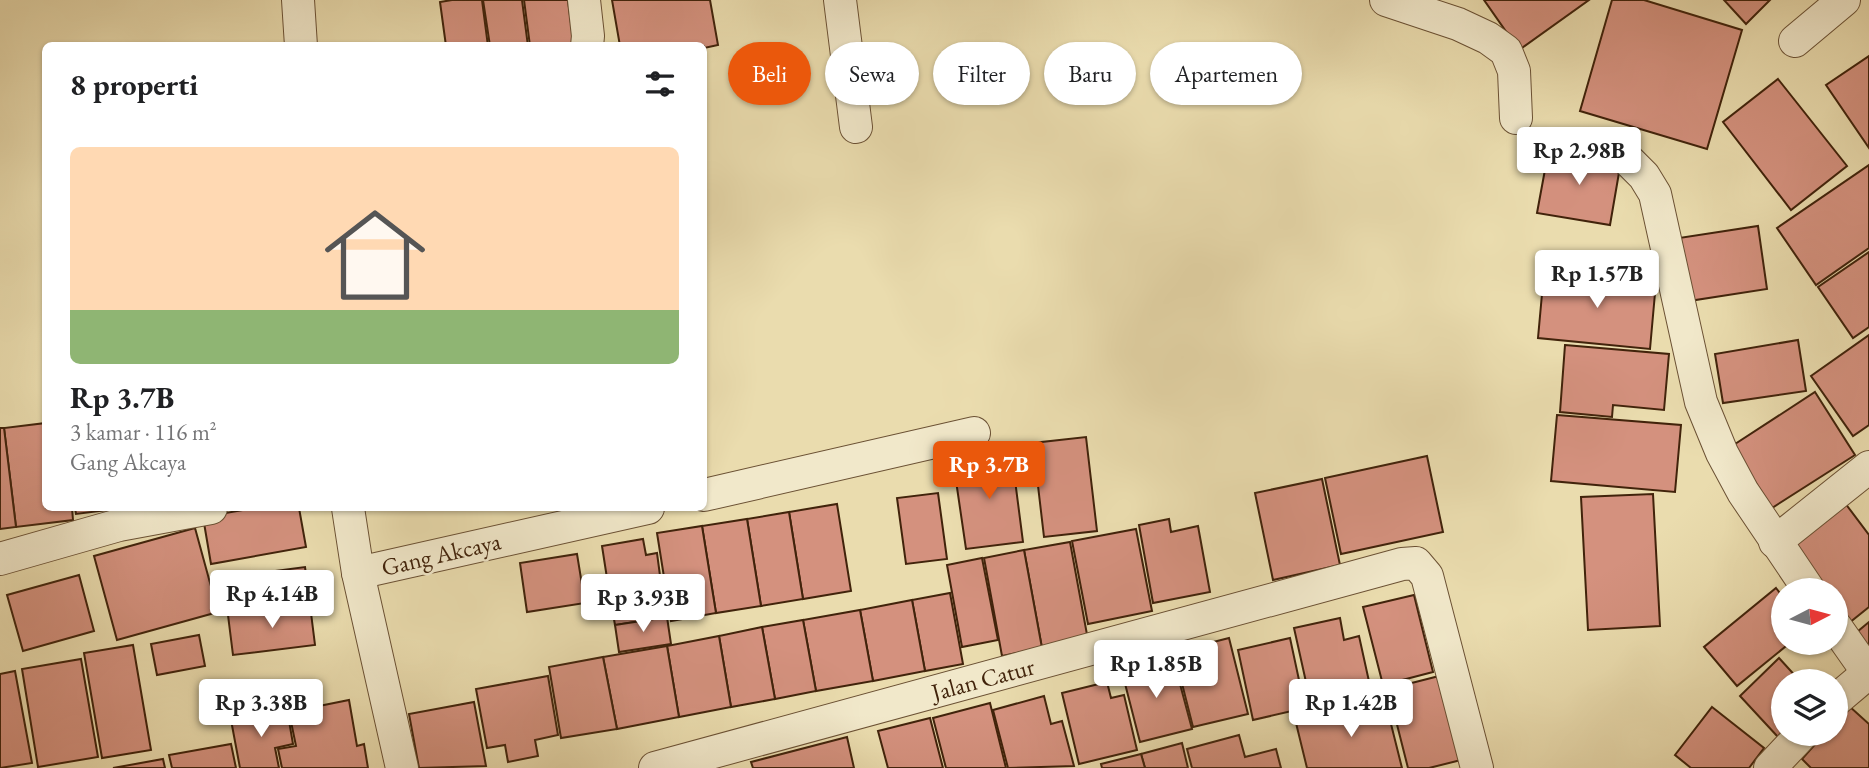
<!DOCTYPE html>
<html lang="id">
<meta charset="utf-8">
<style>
body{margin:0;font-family:"EB Garamond",serif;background:#f6f6f6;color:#202124;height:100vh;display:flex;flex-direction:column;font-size:26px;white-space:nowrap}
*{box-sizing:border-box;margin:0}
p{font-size:23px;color:#757577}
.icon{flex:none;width:38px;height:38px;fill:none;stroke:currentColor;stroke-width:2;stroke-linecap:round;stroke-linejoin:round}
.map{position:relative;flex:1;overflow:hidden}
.details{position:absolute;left:42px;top:42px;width:665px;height:469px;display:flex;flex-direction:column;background:#fff;border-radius:10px;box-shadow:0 2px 5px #0004}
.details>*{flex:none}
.banner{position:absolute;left:728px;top:42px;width:665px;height:63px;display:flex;gap:14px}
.needle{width:46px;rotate:84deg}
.tools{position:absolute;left:1771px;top:578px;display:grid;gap:14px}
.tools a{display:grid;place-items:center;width:77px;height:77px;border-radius:50%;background:#fff;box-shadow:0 2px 5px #0004;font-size:35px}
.price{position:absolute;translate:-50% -60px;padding:0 16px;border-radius:7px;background:#fff;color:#222;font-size:23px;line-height:46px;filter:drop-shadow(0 2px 4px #0008)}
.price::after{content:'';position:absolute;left:50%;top:42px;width:21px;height:16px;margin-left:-10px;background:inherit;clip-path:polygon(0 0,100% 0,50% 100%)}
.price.on{background:#ea580c;color:#fff}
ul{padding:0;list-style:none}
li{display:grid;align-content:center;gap:14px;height:371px;padding:0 28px}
li span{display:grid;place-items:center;height:217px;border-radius:10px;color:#555}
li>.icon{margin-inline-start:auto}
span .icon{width:126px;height:126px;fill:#fffc;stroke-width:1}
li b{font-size:30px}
h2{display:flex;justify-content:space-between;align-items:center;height:84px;padding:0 28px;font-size:30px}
.pill{padding:0 24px;border-radius:32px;background:#fff;box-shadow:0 2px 5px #0004;font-size:24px;line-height:63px}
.pill.on{background:#ea580c;color:#fff}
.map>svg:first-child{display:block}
.building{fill:#d4917e;stroke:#41230b;stroke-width:2}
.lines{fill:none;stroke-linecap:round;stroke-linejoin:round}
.minor-casing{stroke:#6b5134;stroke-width:34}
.minor{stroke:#f1e8ca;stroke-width:32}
.labels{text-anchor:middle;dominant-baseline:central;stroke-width:5;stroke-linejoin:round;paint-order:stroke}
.street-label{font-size:24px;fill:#41230b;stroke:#f1e8ca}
</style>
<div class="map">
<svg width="1869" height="768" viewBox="0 0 1869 768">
<rect width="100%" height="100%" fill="#eadcae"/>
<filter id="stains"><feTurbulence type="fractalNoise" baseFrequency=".00286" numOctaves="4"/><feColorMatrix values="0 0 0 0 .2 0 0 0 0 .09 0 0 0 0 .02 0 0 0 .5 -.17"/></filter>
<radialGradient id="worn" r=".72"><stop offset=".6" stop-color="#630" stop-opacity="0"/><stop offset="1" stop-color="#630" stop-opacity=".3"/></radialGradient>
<!-- building -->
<g class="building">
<polygon points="452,0 482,0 488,46 446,46 440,2"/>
<polygon points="483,0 522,0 528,46 490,46"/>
<polygon points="524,0 568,0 574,46 530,46"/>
<polygon points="612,0 710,0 718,45 704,48 704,46 620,46"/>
<polygon points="1484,0 1589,0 1519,50"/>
<polygon points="1612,0 1644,0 1742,30 1707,149 1580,111"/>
<polygon points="1724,0 1770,0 1746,24"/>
<polygon points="1869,56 1869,148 1826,85"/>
<polygon points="1778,79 1847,166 1791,210 1723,122"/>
<polygon points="1549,148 1621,161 1610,225 1537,213"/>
<polygon points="1869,165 1869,248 1816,285 1777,228"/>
<polygon points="1758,226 1767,289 1689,301 1679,238"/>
<polygon points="1869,252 1869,327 1853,338 1818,287"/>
<polygon points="1544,272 1656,282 1650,349 1538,338"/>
<polygon points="1869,335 1869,425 1853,436 1811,376"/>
<polygon points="1798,340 1806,391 1723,403 1715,354"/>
<polygon points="1565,345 1669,354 1664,410 1613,405 1612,417 1560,412"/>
<polygon points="1815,392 1855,455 1772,508 1732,446"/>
<polygon points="1557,415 1681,425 1675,492 1551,481"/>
<polygon points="46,423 46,508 72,508 73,520 16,527 4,428"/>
<polygon points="0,428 4,428 16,527 0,529"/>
<polygon points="1086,437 1097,531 1044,537 1033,443"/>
<polygon points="1011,449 1023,542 966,549 954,467 984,462 983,453"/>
<polygon points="1427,456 1443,532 1341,554 1325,478"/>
<polygon points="1322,479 1340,565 1273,580 1255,493"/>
<polygon points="938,493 947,559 906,564 897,498"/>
<polygon points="1653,494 1660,626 1588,630 1581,497"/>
<polygon points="1845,503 1869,535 1869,607 1849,623 1836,605 1836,590 1824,590 1791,546"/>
<polygon points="837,504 851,591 803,599 789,512"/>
<polygon points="75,508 123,508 76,514"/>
<polygon points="254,508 299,508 306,547 211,564 203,517"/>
<polygon points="789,512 803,599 761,606 747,519"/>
<polygon points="747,519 761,606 716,613 702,526"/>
<polygon points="1169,519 1171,532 1198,526 1210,592 1153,603 1139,525"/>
<polygon points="702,526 716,613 671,621 657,533"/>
<polygon points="195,528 218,612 117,640 94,556"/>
<polygon points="1136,529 1152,611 1088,624 1072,541"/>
<polygon points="643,539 646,555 657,553 661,583 609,591 602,546"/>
<polygon points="1070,542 1088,640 1042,648 1024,550"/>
<polygon points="1024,550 1042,648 1002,656 984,558"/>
<polygon points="577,554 585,603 527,612 520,563"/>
<polygon points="982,558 998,640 962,647 947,565"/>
<polygon points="305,567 310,605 228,615 223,578"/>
<polygon points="79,575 94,631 23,651 7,595"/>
<polygon points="661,583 667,617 615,625 609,591"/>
<polygon points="1776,588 1783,597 1783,642 1791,642 1737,686 1704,647"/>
<polygon points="950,593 963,664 925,671 912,600"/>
<polygon points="1414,595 1433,672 1383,685 1363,607"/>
<polygon points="912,600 925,671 873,681 860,610"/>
<polygon points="310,605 315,645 233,655 228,615"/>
<polygon points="860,610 873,681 816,691 803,620"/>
<polygon points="667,617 671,644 619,652 615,625"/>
<polygon points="1340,618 1344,640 1359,636 1372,695 1312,709 1294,628"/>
<polygon points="803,620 816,691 775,699 762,627"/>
<polygon points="1869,622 1869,648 1857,632"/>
<polygon points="762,627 775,699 731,707 719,636"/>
<polygon points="199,635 205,666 157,675 151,644"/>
<polygon points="719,636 731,707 679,717 667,646"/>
<polygon points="1229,638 1248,714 1193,727 1174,652"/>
<polygon points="1290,638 1305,708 1253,720 1238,650"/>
<polygon points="133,645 151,750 102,758 84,653"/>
<polygon points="667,646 679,717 617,729 603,657"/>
<polygon points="603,657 617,729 561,738 549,667"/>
<polygon points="1779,658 1800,681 1783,681 1783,732 1778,737 1740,696"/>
<polygon points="81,659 98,757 38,767 22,669"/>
<polygon points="1161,659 1164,672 1176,669 1192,729 1140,742 1121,668"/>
<polygon points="15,671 32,763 0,768 0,674"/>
<polygon points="1443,675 1465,759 1429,768 1408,768 1388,689"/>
<polygon points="548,676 558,735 535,740 538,756 508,762 505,745 487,748 476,689"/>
<polygon points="1107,682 1111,698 1124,695 1137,750 1079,764 1062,693"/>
<polygon points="1044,696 1051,724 1062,721 1074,766 1008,768 993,710"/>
<polygon points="349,700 357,746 364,744 368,768 282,768 278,749 296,746 289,712"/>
<polygon points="1385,700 1402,768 1307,768 1296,723"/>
<polygon points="474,702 486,766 419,768 409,714"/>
<polygon points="990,703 1006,768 946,768 933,718"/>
<polygon points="1849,706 1869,724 1869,768 1811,768 1802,759 1825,733 1836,733 1836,721"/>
<polygon points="1712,707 1764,748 1749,768 1691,768 1675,755"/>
<polygon points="287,709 293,744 275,748 279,768 240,768 231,720"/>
<polygon points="930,718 943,768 888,768 878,731"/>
<polygon points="1239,735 1245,757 1276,749 1281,768 1192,768 1187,749"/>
<polygon points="847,737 854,768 753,768 751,762"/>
<polygon points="1182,743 1188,768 1145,768 1141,754"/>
<polygon points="231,744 236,768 172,768 169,755"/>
<polygon points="1141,754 1145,768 1102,768 1101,764"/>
<polygon points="163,759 165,768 113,768"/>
</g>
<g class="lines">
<defs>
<g id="minor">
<polyline points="298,0 301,46"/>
<polyline points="584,0 588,36 587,46"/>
<polyline points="840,0 856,127"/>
<polyline points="1386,0 1458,24 1488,38 1506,51 1514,71 1516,118"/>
<polyline points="1795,41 1844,0"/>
<polyline points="1629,161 1644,176 1655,194 1701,402 1722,453 1743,492 1809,590"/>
<polyline points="704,495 974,433"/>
<polyline points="348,508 358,573 402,768"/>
<polyline points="1775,542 1869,467"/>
<polyline points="0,559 119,525 211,508"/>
<polyline points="358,573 648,508"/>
<polyline points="1836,627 1869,674"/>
<polyline points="1836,700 1868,673"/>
<polyline points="655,768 1402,564 1416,563 1427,576 1477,768"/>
<polyline points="1770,768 1803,733"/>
</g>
</defs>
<!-- minor casing -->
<use href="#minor" class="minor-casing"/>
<!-- minor -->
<use href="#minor" class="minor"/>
</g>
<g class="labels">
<!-- street labels -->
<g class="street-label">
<text transform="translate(441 554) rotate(-13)">Gang Akcaya</text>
<text transform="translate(983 679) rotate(-15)">Jalan Catur</text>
</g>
</g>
<rect width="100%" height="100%" filter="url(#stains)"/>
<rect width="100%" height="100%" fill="url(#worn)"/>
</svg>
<div class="tools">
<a><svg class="needle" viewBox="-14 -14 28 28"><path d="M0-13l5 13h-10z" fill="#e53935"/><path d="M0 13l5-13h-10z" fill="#757577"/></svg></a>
<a><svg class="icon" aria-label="layers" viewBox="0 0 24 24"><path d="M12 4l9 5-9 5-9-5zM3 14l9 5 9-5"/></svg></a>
</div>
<b class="price" style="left:1579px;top:187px">Rp 2.98B</b>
<b class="price" style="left:1597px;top:310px">Rp 1.57B</b>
<b class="price on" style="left:989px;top:501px">Rp 3.7B</b>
<b class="price" style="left:272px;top:630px">Rp 4.14B</b>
<b class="price" style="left:643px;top:634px">Rp 3.93B</b>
<b class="price" style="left:1156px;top:700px">Rp 1.85B</b>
<b class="price" style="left:261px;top:739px">Rp 3.38B</b>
<b class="price" style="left:1351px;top:739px">Rp 1.42B</b>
<div class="banner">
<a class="pill on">Beli</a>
<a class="pill">Sewa</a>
<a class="pill">Filter</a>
<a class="pill">Baru</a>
<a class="pill">Apartemen</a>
</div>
<section class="details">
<h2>8 properti<svg class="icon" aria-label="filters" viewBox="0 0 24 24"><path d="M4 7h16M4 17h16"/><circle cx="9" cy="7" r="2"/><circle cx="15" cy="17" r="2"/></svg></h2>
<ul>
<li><span style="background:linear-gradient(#ffd9b3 75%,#8fb573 0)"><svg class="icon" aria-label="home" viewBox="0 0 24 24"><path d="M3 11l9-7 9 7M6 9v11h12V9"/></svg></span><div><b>Rp 3.7B</b><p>3 kamar · 116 m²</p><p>Gang Akcaya</p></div></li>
</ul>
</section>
</div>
